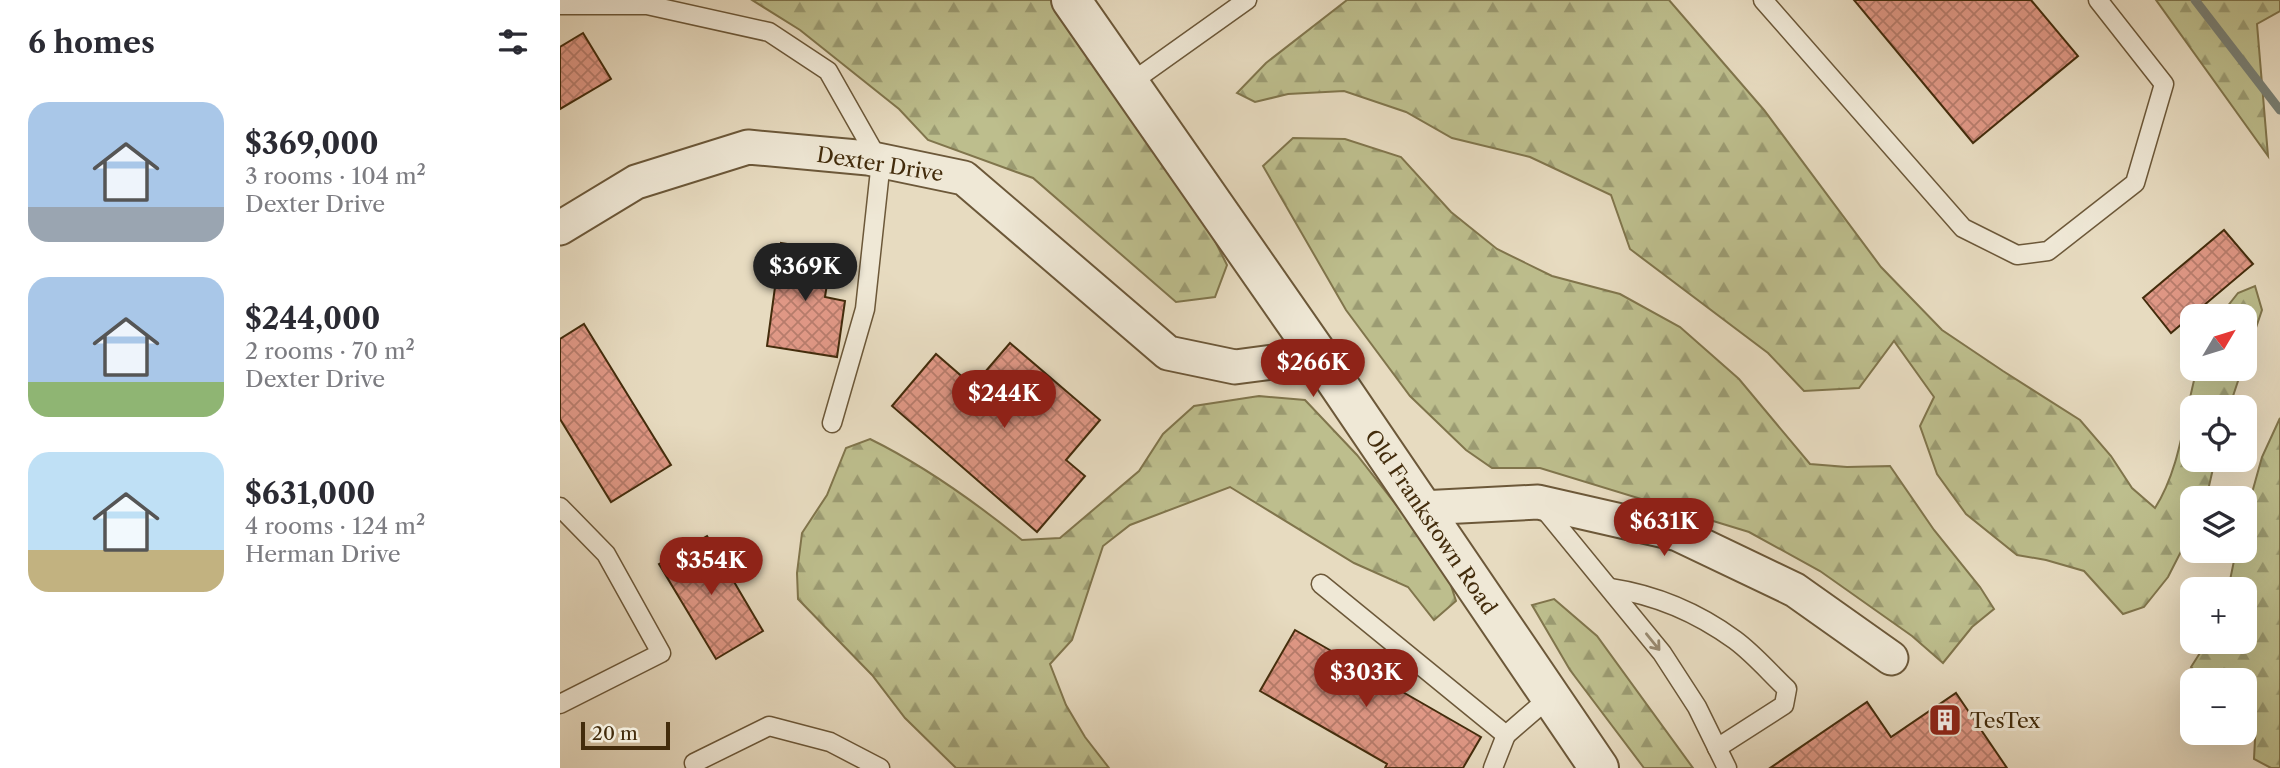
<!DOCTYPE html>
<meta charset="utf-8">
<style>
body{margin:0;font-family:"Libre Caslon Text",serif;background:#f7f7f7;color:#2b2b33;height:100vh;display:flex;flex-direction:column;font-size:26px;white-space:nowrap}
*{box-sizing:border-box;margin:0}
p{font-size:23px;color:#7c7c81}
.icon{flex:none;width:38px;height:38px;fill:none;stroke:currentColor;stroke-width:2;stroke-linecap:round;stroke-linejoin:round}
.map{position:relative;flex:1;overflow:hidden}
.side{display:flex;flex-direction:column;background:#fff;width:560px}
.side>*{flex:none}
.needle{width:46px;rotate:52deg}
.fabs{position:absolute;left:1620px;top:304px;display:grid;gap:14px}
.fabs a{display:grid;place-items:center;width:77px;height:77px;border-radius:14px;background:#fff;box-shadow:0 7px 28px #0002;font-size:35px}
.scale{position:absolute;left:21px;bottom:18px;width:89px;box-sizing:border-box;padding-left:7px;border:4px solid #432c0c;border-top:0;font-size:19px;line-height:24px;white-space:nowrap;color:#432c0c;-webkit-text-stroke:5px #efe8d6;paint-order:stroke}
.price{position:absolute;translate:-50% -60px;padding:0 16px;border-radius:24px;background:#8f2418;color:#fff;font-size:23px;line-height:46px;filter:drop-shadow(0 2px 4px #0008)}
.price::after{content:'';position:absolute;left:50%;top:42px;width:21px;height:16px;margin-left:-10px;background:inherit;clip-path:polygon(0 0,100% 0,50% 100%)}
.price.active{background:#222;color:#fff}
ul{padding:0;list-style:none}
li{display:flex;align-items:center;gap:21px;height:175px;padding:0 28px}
li span{display:grid;place-items:center;flex:none;width:196px;height:140px;border-radius:21px;color:#555}
li>.icon{margin-inline-start:auto}
span .icon{width:84px;height:84px;fill:#fffc;stroke-width:1}
li b{font-size:30px}
h2{display:flex;justify-content:space-between;align-items:center;height:84px;padding:0 28px;font-size:30px}
main{display:flex;flex:1;min-height:0}
.map>svg:first-child{display:block}
.forest{fill:url(#forest-firs);stroke:#80754c;stroke-width:2}
.lines{fill:none;stroke-linecap:round;stroke-linejoin:round}
.stream{stroke:#788076;stroke-width:9}
.building{fill:url(#building-cross-hatch);stroke:#432c0c;stroke-width:2}
.service-casing{stroke:#6c5839;stroke-width:21}
.minor-casing{stroke:#6c5839;stroke-width:37}
.tertiary-casing{stroke:#6c5839;stroke-width:42}
.service{stroke:#efe8d6;stroke-width:18}
.minor{stroke:#efe8d6;stroke-width:33}
.tertiary{stroke:#efe8d6;stroke-width:38}
.oneway{stroke:#998a71}
.labels{text-anchor:middle;dominant-baseline:central;stroke-width:6;stroke-linejoin:round;paint-order:stroke}
.street-label{font-size:21px;fill:#432c0c;stroke:#efe8d6}
.poi-label{font-size:21px;fill:#432c0c;stroke:#efe8d6;text-anchor:start}
</style>
<main>
<section class="side">
<h2>6 homes<svg class="icon" aria-label="filters" viewBox="0 0 24 24"><path d="M4 7h16M4 17h16"/><circle cx="9" cy="7" r="2"/><circle cx="15" cy="17" r="2"/></svg></h2>
<ul>
<li><span style="background:linear-gradient(#a9c7e8 75%,#9aa5b1 0)"><svg class="icon" aria-label="home" viewBox="0 0 24 24"><path d="M3 11l9-7 9 7M6 9v11h12V9"/></svg></span><div><b>$369,000</b><p>3 rooms · 104 m²</p><p>Dexter Drive</p></div></li>
<li><span style="background:linear-gradient(#a9c7e8 75%,#8fb573 0)"><svg class="icon" aria-label="home" viewBox="0 0 24 24"><path d="M3 11l9-7 9 7M6 9v11h12V9"/></svg></span><div><b>$244,000</b><p>2 rooms · 70 m²</p><p>Dexter Drive</p></div></li>
<li><span style="background:linear-gradient(#bfe0f5 70%,#c2b280 0)"><svg class="icon" aria-label="home" viewBox="0 0 24 24"><path d="M3 11l9-7 9 7M6 9v11h12V9"/></svg></span><div><b>$631,000</b><p>4 rooms · 124 m²</p><p>Herman Drive</p></div></li>
</ul>
</section>
<div class="map">
<svg width="1720" height="768" viewBox="0 0 1720 768">
<defs>
<pattern id="forest-firs" width="22" height="20" patternUnits="userSpaceOnUse" patternTransform="scale(1.75)"><rect width="22" height="20" fill="#bdbe8d"/><path d="M5 1l3.5 6h-7zM16 11l3.5 6h-7z" fill="#9b9b72"/></pattern>
<pattern id="building-cross-hatch" width="8" height="8" patternUnits="userSpaceOnUse" patternTransform="scale(1.75)"><rect width="8" height="8" fill="#e09886"/><path d="M0 0l8 8M0 8l8-8" fill="none" stroke="#b77c6c"/></pattern>
</defs>
<rect width="100%" height="100%" fill="#e7dbc0"/>
<filter id="stains"><feTurbulence type="fractalNoise" baseFrequency=".00286" numOctaves="4"/><feColorMatrix values="0 0 0 0 .2 0 0 0 0 .09 0 0 0 0 .02 0 0 0 .5 -.17"/></filter>
<radialGradient id="worn" r=".72"><stop offset=".6" stop-color="#630" stop-opacity="0"/><stop offset="1" stop-color="#630" stop-opacity=".3"/></radialGradient>
<!-- forest -->
<g class="forest">
<polygon points="192,0 493,0 654,239 667,265 655,297 616,302 473,178 368,140 339,109 240,30"/>
<path d="M787,0H1109L1204,110L1321,267L1382,330L1443,371L1520,420L1551,456L1572,488L1595,508C1621,467 1624,415 1637,369H1682L1669,408H1633V460H1655L1646,499H1633V528L1608,577L1584,607L1563,614L1524,571L1486,560L1457,555L1406,514L1377,474L1360,426L1374,397L1334,341L1299,388L1244,391L1208,353L1070,249L1051,195L970,157L892,138L846,112L784,91L728,94L695,102L677,93L706,63Z"/>
<polygon points="1596,0 1720,0 1720,11 1697,24 1708,156"/>
<polygon points="733,138 785,139 841,157 891,212 937,249 992,276 1060,294 1120,327 1179,379 1250,464 1287,467 1330,466 1374,530 1420,587 1434,609 1412,627 1383,663 1352,636 1260,571 1189,532 980,468 932,468 906,450 850,396 786,310 703,166"/>
<polygon points="1695,286 1702,310 1685,360 1685,317 1659,317 1678,293"/>
<path d="M699,396L745,400L797,455L885,567L896,601L874,620L848,587L794,563L670,487L570,525L543,546L512,640L490,664L506,705L525,737L549,768H396L345,718L312,675L238,599L237,573L242,533L267,495L286,448L310,439C365,466 415,502 462,540L500,538L579,471L603,434L634,406Z"/>
<polygon points="1720,418 1720,768 1711,768 1694,759 1696,720 1685,712 1685,681 1645,681 1631,667 1647,642 1685,642 1685,590 1668,590 1676,551 1685,551 1685,518 1702,457"/>
<polygon points="994,599 1037,636 1133,768 1084,768 1010,670 972,605"/>
</g>
<g class="lines">
<!-- stream -->
<polyline class="stream" points="1635,0 1720,110"/>
</g>
<!-- building -->
<g class="building">
<polygon points="1294,0 1471,0 1518,56 1413,143"/>
<polygon points="23,33 51,79 0,109 0,47"/>
<polygon points="1664,230 1693,264 1611,333 1583,298"/>
<polygon points="221,243 272,251 265,297 285,301 277,357 207,346"/>
<polygon points="24,324 111,465 51,502 0,419 0,339"/>
<polygon points="450,343 540,420 506,460 525,476 477,532 332,406 376,354 413,386"/>
<polygon points="147,536 203,631 156,659 99,564"/>
<polygon points="735,630 921,737 903,768 825,768 827,764 700,691"/>
<polygon points="1396,693 1447,768 1210,768 1307,702 1331,737"/>
</g>
<g class="lines">
<defs>
<g id="service">
<polyline points="1203,0 1403,228 1457,255 1488,251 1575,183 1604,84 1538,0"/>
<polyline points="0,5 87,5 209,32 268,71 319,161"/>
<polyline points="569,84 687,0"/>
<polyline points="272,423 305,309 321,161"/>
<polyline points="980,504 1102,653 1137,707 1167,768"/>
<polyline points="0,507 46,554 101,653 0,704"/>
<polyline points="761,584 946,735 990,697"/>
<path d="M1050,588C1096,595 1138,613 1175,640C1194,654 1210,673 1227,689L1224,705L1157,748"/>
<polyline points="134,763 209,726 270,742 320,768"/>
<polyline points="933,768 946,735"/>
</g>
<g id="minor">
<polyline points="0,228 76,182 188,147 308,158 404,178 608,353 675,367 759,356"/>
<polyline points="861,508 978,502 1118,534 1235,590 1331,658"/>
</g>
<polyline id="tertiary" points="511,0 759,356 1039,768"/>
</defs>
<!-- service casing -->
<use href="#service" class="service-casing"/>
<!-- minor casing -->
<use href="#minor" class="minor-casing"/>
<!-- tertiary casing -->
<use href="#tertiary" class="tertiary-casing"/>
<!-- service -->
<use href="#service" class="service"/>
<!-- minor -->
<use href="#minor" class="minor"/>
<!-- tertiary -->
<use href="#tertiary" class="tertiary"/>
</g>
<!-- one-way arrows -->
<defs><path id="oneway-shaft" d="M-6 0H5M1.5-3L5.5 0L1.5 3" fill="none" stroke-width="1.6" stroke-linecap="round" stroke-linejoin="round" transform="scale(1.75)"/></defs>
<use class="oneway" href="#oneway-shaft" transform="translate(1093 642) rotate(51)"/>
<!-- icons -->
<defs>
<symbol id="building-square" viewBox="-11 -11 22 22"><rect x="-9" y="-9" width="18" height="18" rx="4" fill="#8f2418" stroke="#efe8d6"/><path d="M-4-6H4V6H1V3H-1V6H-4ZM-2.5-4.3h1.7v1.8h-1.7ZM.8-4.3h1.7v1.8H.8ZM-2.5-1h1.7V.8h-1.7ZM.8-1h1.7V.8H.8Z" fill="#fff"/></symbol>
</defs>
<g fill-rule="evenodd">
<use href="#building-square" x="1366" y="701" width="38" height="38"/>
</g>
<g class="labels">
<!-- street labels -->
<g class="street-label">
<text transform="translate(320 164) rotate(9)">Dexter Drive</text>
<text transform="translate(871 522) rotate(56)">Old Frankstown Road</text>
</g>
<!-- poi labels -->
<g class="poi-label">
<text x="1410" y="720">TesTex</text>
</g>
</g>
<rect width="100%" height="100%" filter="url(#stains)"/>
<rect width="100%" height="100%" fill="url(#worn)"/>
</svg>
<div class="fabs">
<a><svg class="needle" viewBox="-14 -14 28 28"><path d="M0-13l5 13h-10z" fill="#e53935"/><path d="M0 13l5-13h-10z" fill="#7c7c81"/></svg></a>
<a><svg class="icon" aria-label="locate" viewBox="0 0 24 24"><circle cx="12" cy="12" r="6"/><path d="M12 2v4M12 18v4M2 12h4M18 12h4"/></svg></a>
<a><svg class="icon" aria-label="layers" viewBox="0 0 24 24"><path d="M12 4l9 5-9 5-9-5zM3 14l9 5 9-5"/></svg></a>
<a>+</a>
<a>−</a>
</div>
<div class="scale">20 m</div>
<b class="price active" style="left:245px;top:303px">$369K</b>
<b class="price" style="left:753px;top:399px">$266K</b>
<b class="price" style="left:444px;top:430px">$244K</b>
<b class="price" style="left:1104px;top:558px">$631K</b>
<b class="price" style="left:151px;top:597px">$354K</b>
<b class="price" style="left:806px;top:709px">$303K</b>
</div>
</main>
